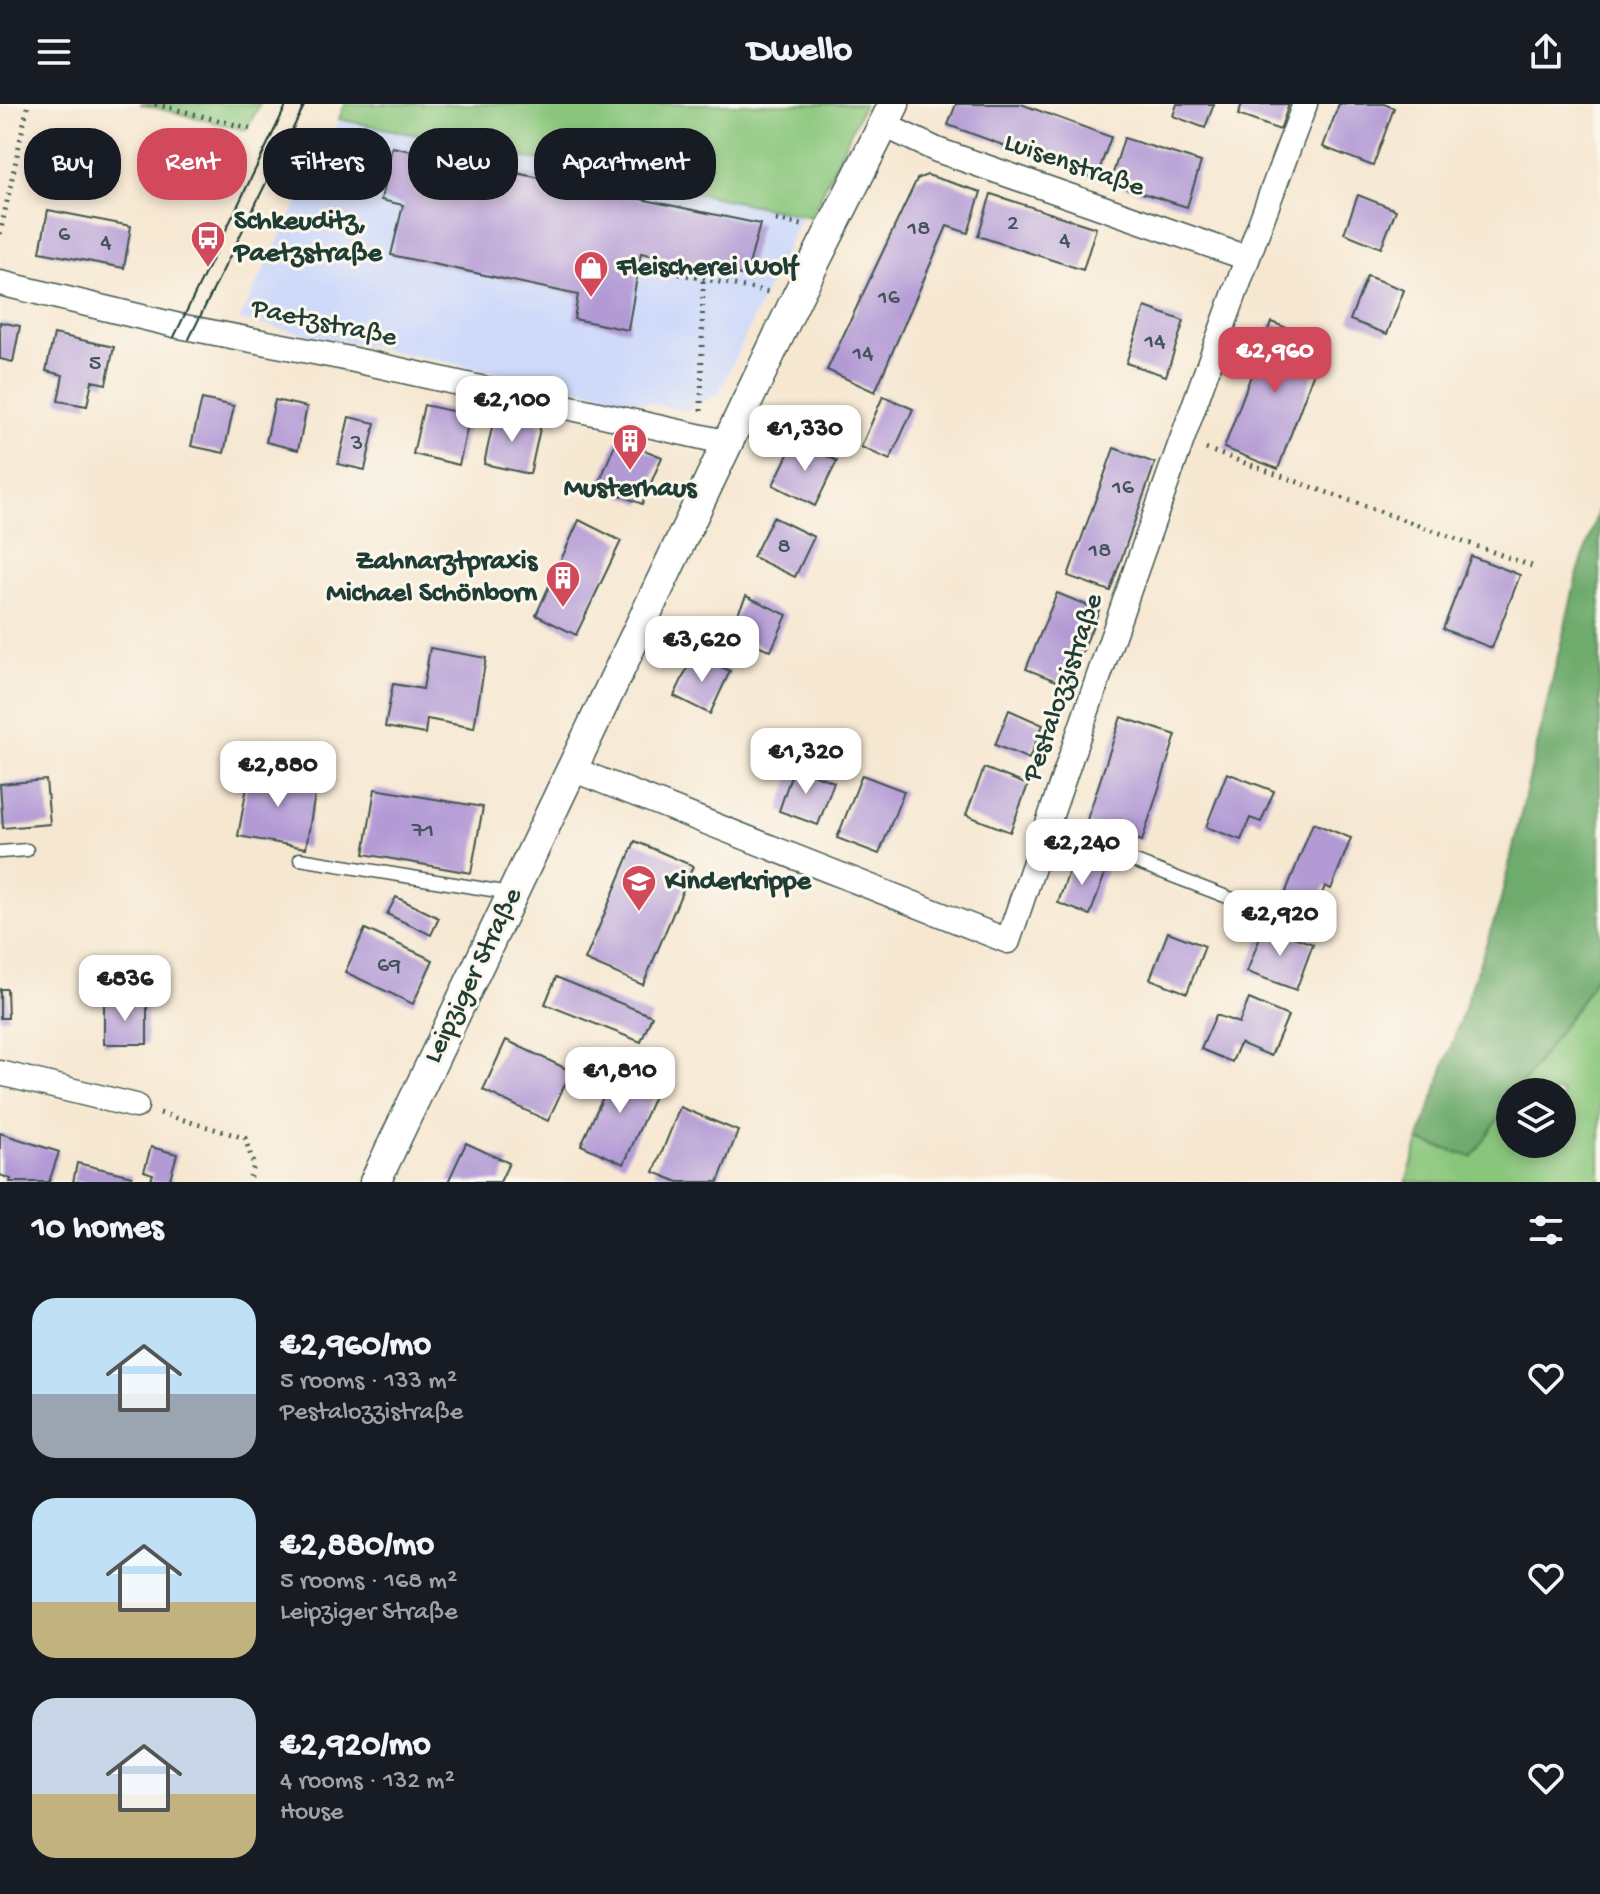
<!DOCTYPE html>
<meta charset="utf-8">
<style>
body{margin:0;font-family:"Gochi Hand",sans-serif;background:#242831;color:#f1f3f6;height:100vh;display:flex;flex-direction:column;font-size:30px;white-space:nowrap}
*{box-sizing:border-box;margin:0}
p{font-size:26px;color:#9ea1a6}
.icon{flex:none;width:44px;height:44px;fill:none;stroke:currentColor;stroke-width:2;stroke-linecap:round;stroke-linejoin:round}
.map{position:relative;height:1078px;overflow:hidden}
.drawer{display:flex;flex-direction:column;background:#171b24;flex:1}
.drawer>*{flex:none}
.hud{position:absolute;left:24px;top:24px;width:800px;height:72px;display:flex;gap:16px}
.tools{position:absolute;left:1496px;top:974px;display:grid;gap:16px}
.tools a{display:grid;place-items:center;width:80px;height:80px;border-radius:50%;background:#171b24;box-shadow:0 4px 12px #0003;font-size:40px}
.price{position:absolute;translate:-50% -68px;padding:0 18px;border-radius:16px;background:#fff;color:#222;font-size:26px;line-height:52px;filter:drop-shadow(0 2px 4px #0008)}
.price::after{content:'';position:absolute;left:50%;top:48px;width:24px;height:18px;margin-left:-12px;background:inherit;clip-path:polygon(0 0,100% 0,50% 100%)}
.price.current{background:#d1495b;color:#fff}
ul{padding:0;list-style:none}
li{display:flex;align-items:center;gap:24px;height:200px;padding:0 32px}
li span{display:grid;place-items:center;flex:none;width:224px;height:160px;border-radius:24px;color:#555}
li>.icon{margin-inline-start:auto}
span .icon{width:96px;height:96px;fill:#fffc;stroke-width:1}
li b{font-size:34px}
h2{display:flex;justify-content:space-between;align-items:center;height:96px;padding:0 32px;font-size:34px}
.tag{padding:0 28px;border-radius:32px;background:#171b24;box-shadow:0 4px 12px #0003;font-size:28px;line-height:72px}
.tag.current{background:#d1495b;color:#fff}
header{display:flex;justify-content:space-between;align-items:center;height:104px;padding:0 32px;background:#171b24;font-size:36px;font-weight:800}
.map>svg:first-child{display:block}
.built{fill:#cfdafa}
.green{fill:#89c67c;stroke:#548258;stroke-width:2}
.forest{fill:#6eab6c;stroke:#467450;stroke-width:2}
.building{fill:#b29ad5}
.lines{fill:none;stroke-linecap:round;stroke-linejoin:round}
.service-casing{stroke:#3f564c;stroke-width:15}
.minor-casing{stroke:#3f564c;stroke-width:27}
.tertiary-casing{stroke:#3f564c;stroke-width:33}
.path{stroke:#3f564c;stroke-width:5;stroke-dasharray:2 6;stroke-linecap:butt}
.service{stroke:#fff;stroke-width:12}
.minor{stroke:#fff;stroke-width:24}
.tertiary{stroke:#fff;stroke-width:30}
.tram{stroke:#1f3d34;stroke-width:2}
.labels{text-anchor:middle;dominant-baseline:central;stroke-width:6;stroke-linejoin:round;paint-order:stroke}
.number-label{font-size:24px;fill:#44545c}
.street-label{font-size:28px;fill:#1f3d34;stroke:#fbf7ec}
.poi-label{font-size:28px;font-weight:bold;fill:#1f3d34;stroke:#fbf7ec;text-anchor:start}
</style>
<header><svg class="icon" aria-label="menu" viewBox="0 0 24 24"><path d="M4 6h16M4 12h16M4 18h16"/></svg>Dwello<svg class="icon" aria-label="share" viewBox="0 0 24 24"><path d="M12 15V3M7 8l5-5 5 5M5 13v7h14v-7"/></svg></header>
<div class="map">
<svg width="1600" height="1078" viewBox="0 0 1600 1078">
<rect width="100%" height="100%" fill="#fbf7ec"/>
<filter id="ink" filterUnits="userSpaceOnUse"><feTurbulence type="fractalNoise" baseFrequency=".0125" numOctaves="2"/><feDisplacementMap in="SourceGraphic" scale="16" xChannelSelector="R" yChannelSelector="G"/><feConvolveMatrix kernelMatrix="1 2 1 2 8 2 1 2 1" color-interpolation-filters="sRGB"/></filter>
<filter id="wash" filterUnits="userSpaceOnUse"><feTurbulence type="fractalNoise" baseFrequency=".006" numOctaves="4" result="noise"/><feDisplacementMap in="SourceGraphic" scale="32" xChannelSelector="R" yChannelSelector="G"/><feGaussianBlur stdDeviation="1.8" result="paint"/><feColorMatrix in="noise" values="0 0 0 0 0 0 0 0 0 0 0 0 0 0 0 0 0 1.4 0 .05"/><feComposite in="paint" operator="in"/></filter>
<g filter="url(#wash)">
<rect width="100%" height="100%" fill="#f6e7d1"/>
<!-- built -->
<polygon class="built" points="339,15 802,111 719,289 687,307 239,216"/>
<!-- green -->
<g class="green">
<polygon points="140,0 260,0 246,26"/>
<polygon points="345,0 864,0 811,113 339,15"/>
<polygon points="1600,860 1600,1078 1406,1078 1419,1037 1472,1052 1510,998 1510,1040 1562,1040 1562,988 1517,988 1591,882"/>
</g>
<!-- forest -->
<polygon class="forest" points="1600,401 1600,860 1591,882 1517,988 1510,988 1510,998 1472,1053 1419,1037 1500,799 1576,475"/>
<g id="blocks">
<!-- building -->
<g class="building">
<polygon points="956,0 1021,0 1111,33 1096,75 948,21"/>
<polygon points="1177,0 1214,0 1205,24 1173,12"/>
<polygon points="1242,0 1289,0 1280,26 1238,11"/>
<polygon points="1339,0 1384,0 1394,4 1373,62 1323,43"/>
<polygon points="1124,34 1201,58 1187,103 1110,79"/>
<polygon points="392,43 760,120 746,172 641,149 628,226 574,215 578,191 391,151 403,101 381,96"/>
<polygon points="927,71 981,88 968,129 947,122 875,288 827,266 917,75"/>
<polygon points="991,90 1096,124 1083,166 978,132"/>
<polygon points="1358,91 1396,106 1381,144 1344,129"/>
<polygon points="48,106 131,122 124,164 40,148"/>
<polygon points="1367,172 1404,186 1387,230 1350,216"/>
<polygon points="1145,203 1184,217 1166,272 1126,259"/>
<polygon points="0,218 20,222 13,258 0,255"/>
<polygon points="1271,218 1325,238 1278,365 1224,344"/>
<polygon points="54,230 114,243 106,280 92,277 87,302 58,297 63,271 46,267"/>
<polygon points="883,292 913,305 890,356 861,343"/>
<polygon points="202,295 234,302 224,349 191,342"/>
<polygon points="275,296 307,303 298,346 266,338"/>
<polygon points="424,301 470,311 459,361 413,350"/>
<polygon points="495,310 541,320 530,370 484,360"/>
<polygon points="349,313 375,319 365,366 338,360"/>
<polygon points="617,335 662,353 642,400 598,382"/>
<polygon points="795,336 837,357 815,402 773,381"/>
<polygon points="1114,344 1155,359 1110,487 1068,472"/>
<polygon points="773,413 814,433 795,473 753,453"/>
<polygon points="579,416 621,437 576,531 536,511"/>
<polygon points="1471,452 1520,471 1492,544 1443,525"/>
<polygon points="1057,489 1099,506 1069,582 1026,565"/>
<polygon points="746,492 787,511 771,547 729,528"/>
<polygon points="430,544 486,554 474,624 427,615 425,630 385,623 393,580 423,585"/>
<polygon points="694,550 730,567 710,610 674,592"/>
<polygon points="1009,606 1043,621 1029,655 995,641"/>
<polygon points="1121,613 1176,631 1142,737 1086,719"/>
<polygon points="794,663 834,678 818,721 779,707"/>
<polygon points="984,664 1028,681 1010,728 966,711"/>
<polygon points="250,666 317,678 306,744 238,732"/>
<polygon points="1227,669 1274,687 1261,718 1250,714 1241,736 1206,723"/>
<polygon points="862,671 904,687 879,750 837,734"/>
<polygon points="46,676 50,720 3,724 0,680"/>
<polygon points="375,685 483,703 471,769 364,750"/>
<polygon points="1313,719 1351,734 1331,785 1325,782 1315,808 1283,795"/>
<polygon points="635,737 693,762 643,881 585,856"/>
<polygon points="1073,756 1106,767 1090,811 1058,799"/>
<polygon points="396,793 439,814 431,831 387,810"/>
<polygon points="1264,822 1313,840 1296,886 1247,868"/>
<polygon points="365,825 433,856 413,900 345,868"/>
<polygon points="1168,828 1205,842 1187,889 1150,875"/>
<polygon points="556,873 652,912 641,938 545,900"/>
<polygon points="0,885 7,885 8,914 0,914"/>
<polygon points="1249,895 1288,912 1271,952 1240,939 1232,958 1201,945 1216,911 1239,919"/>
<polygon points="104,898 147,899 147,940 104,940"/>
<polygon points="506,936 571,967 548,1017 483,986"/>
<polygon points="617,962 659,981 624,1060 581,1041"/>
<polygon points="680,1003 738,1027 718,1078 678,1078 654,1068"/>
<polygon points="0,1029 59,1048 49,1078 10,1078 11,1075 0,1071"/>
<polygon points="466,1039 509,1059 500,1078 448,1078"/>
<polygon points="151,1043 177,1050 170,1075 176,1078 150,1078 153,1070 144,1067"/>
<polygon points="77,1059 132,1072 130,1078 73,1078"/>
</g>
</g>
</g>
<g filter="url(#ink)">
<use href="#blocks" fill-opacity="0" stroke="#3f564c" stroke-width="2"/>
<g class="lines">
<defs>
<g id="service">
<polyline points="1047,724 1235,796"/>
<polyline points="0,748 27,746"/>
<polyline points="300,755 510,789"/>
</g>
<g id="minor">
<polyline points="884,21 937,46 1247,154"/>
<polyline points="0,179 179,222 350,255 729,339"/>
<path d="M572,665L1008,837C1103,557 1200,277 1305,0"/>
<polyline points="0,969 136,1002"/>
</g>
<polyline id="tertiary" points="375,1078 797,193 894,0"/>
</defs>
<!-- service casing -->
<use href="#service" class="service-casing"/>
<!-- minor casing -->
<use href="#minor" class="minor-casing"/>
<!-- tertiary casing -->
<use href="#tertiary" class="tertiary-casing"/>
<!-- path -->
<g class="path">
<polyline points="155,0 252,25"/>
<polyline points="776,116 802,121"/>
<polyline points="0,130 28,0"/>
<polyline points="640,162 769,188"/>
<polyline points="701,307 703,176"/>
<polyline points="1206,345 1532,462"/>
<polyline points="160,1009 245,1034 254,1062 248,1078"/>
</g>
<!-- service -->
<use href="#service" class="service"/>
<!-- minor -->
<use href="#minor" class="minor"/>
<!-- tertiary -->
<use href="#tertiary" class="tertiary"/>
<!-- tram -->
<g class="tram">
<polyline points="174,233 287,0"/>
<polyline points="189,235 305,0"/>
</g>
</g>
</g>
<!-- icons -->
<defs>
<symbol id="bus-pin" viewBox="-11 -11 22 30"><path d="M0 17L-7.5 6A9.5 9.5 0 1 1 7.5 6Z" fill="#d1495b" stroke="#fbf7ec"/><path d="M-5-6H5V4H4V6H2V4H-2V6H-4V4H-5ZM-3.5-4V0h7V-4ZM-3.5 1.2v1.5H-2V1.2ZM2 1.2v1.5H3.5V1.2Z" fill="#fff"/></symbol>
<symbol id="shop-pin" viewBox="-11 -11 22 30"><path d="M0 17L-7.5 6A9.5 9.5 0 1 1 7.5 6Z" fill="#d1495b" stroke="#fbf7ec"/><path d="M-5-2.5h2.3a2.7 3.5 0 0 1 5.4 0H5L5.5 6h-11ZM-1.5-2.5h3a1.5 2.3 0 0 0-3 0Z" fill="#fff"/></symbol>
<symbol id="building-pin" viewBox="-11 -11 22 30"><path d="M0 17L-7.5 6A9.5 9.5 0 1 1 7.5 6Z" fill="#d1495b" stroke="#fbf7ec"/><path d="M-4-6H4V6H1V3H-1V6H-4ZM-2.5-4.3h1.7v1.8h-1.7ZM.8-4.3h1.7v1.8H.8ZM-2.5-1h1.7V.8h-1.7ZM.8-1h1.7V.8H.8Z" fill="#fff"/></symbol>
<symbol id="school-pin" viewBox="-11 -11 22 30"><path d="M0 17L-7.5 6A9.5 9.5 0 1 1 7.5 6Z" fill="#d1495b" stroke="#fbf7ec"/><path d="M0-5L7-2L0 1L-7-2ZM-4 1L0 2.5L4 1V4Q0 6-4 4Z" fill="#fff"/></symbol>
</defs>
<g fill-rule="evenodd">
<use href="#bus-pin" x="188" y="114" width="40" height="54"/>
<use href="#shop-pin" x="571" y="144" width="40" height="54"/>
<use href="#building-pin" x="610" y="317" width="40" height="54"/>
<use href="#building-pin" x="543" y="454" width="40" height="54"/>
<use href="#school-pin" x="619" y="758" width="40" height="54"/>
</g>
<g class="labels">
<!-- number labels -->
<g class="number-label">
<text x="1013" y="120">2</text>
<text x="919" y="125">18</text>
<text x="64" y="131">6</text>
<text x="1065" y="137">4</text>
<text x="106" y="139">4</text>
<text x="889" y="194">16</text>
<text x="1155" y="238">14</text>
<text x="863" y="250">14</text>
<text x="95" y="260">5</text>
<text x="357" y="340">3</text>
<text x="1123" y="384">16</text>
<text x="784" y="443">8</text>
<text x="1100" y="447">18</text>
<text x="423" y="727">71</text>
<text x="389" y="862">69</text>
</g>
<!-- street labels -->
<g class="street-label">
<text transform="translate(1074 62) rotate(19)">Luisenstraße</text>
<text transform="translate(324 220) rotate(12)">Paetzstraße</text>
<text transform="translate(1064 584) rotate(-71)">Pestalozzistraße</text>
<text transform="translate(474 872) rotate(-64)">Leipziger Straße</text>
</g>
<!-- poi labels -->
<g class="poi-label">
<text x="234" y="118">Schkeuditz,<tspan x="234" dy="32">Paetzstraße</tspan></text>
<text x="617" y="164">Fleischerei Wolf</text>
<text x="630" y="385" text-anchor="middle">Musterhaus</text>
<text x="537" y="458" text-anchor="end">Zahnarztpraxis<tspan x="537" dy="32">Michael Schönborn</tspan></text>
<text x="665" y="778">Kinderkrippe</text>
</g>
</g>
</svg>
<div class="tools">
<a><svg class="icon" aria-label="layers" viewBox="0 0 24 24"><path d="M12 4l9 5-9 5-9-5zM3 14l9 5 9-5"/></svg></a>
</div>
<b class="price current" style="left:1275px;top:291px">€2,960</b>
<b class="price" style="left:512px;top:340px">€2,100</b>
<b class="price" style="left:805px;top:369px">€1,330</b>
<b class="price" style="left:702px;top:580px">€3,620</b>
<b class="price" style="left:806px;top:692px">€1,320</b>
<b class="price" style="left:278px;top:705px">€2,880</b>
<b class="price" style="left:1082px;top:783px">€2,240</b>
<b class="price" style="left:1280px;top:854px">€2,920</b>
<b class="price" style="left:125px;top:919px">€836</b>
<b class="price" style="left:620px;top:1011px">€1,810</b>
<div class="hud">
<a class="tag">Buy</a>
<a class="tag current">Rent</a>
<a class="tag">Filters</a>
<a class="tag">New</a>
<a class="tag">Apartment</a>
</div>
</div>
<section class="drawer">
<h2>10 homes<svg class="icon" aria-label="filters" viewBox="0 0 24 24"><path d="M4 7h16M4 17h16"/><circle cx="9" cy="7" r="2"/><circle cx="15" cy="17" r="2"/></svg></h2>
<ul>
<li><span style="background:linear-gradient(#bfe0f5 60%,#9aa5b1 0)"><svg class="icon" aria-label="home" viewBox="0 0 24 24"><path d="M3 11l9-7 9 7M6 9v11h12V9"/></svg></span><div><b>€2,960/mo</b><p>5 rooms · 133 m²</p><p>Pestalozzistraße</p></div><svg class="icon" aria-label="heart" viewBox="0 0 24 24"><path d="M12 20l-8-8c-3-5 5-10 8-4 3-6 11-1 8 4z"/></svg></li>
<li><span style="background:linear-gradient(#bfe0f5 65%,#c2b280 0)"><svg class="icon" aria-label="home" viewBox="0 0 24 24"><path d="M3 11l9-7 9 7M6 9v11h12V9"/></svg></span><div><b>€2,880/mo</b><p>5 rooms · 168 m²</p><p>Leipziger Straße</p></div><svg class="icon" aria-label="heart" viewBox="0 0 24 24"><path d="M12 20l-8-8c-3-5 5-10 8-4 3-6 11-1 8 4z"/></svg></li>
<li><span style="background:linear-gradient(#c9d6e8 60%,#c2b280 0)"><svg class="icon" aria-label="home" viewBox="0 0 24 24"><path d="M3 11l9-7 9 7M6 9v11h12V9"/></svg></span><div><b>€2,920/mo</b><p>4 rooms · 132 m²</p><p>House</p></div><svg class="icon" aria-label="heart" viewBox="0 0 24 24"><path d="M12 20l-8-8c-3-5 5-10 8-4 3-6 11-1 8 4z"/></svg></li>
</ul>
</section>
